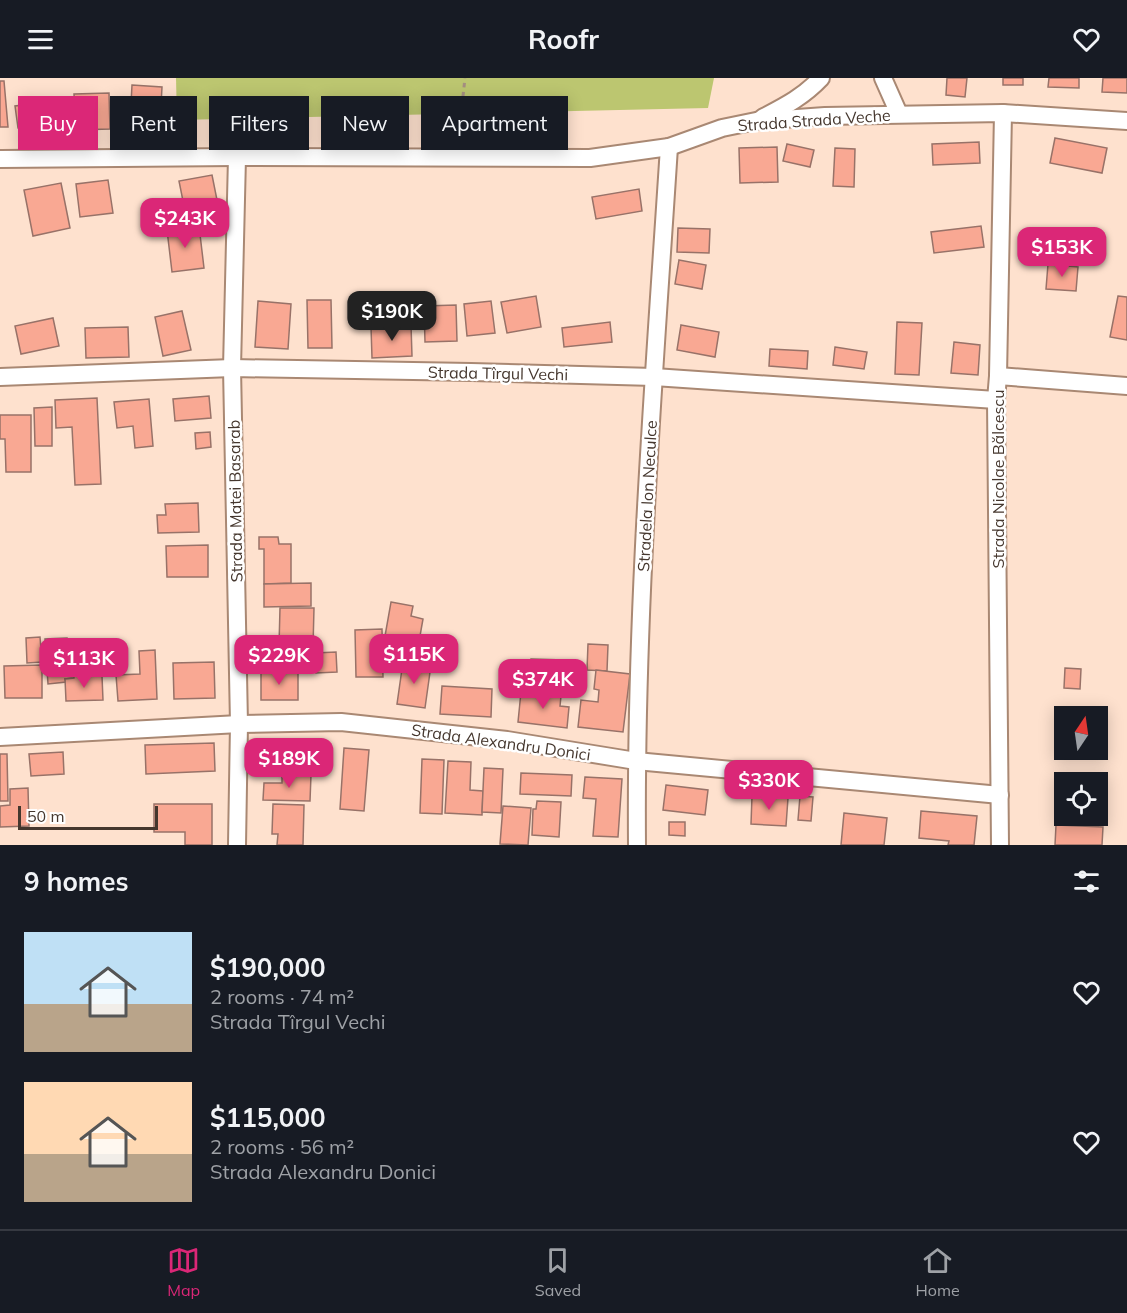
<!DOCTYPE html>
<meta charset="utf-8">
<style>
body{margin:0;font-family:Mulish,sans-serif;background:#242831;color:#f1f3f6;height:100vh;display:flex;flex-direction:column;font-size:22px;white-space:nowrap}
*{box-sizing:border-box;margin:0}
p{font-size:20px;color:#9ea1a6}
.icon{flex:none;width:33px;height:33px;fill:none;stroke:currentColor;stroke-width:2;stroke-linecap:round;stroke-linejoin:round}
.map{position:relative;height:767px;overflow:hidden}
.drawer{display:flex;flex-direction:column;background:#171b24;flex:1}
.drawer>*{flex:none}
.banner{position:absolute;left:18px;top:18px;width:600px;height:54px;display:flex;gap:12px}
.needle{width:39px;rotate:13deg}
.tools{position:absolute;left:1054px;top:628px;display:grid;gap:12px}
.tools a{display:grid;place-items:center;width:54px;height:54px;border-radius:0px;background:#171b24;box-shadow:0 3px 15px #0003;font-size:30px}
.scale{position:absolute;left:18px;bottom:15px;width:140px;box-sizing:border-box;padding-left:6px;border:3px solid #45372e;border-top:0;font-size:16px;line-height:21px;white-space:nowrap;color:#45372e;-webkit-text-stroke:4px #fff;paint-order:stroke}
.price{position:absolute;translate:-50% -51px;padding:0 14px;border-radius:12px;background:#db2777;color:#fff;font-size:20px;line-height:39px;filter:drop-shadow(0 2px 3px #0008)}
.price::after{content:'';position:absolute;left:50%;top:36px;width:18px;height:14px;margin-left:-9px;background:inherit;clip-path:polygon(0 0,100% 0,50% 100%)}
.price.current{background:#222;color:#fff}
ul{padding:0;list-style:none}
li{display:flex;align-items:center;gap:18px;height:150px;padding:0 24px}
li span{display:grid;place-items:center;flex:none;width:168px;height:120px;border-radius:0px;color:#555}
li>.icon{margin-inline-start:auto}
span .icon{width:72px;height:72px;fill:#fffc;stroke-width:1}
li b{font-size:26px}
h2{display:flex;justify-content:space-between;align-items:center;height:72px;padding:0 24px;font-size:26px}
.tag{padding:0 21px;border-radius:0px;background:#171b24;box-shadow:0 3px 15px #0003;font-size:21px;line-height:54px}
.tag.current{background:#db2777;color:#fff}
header{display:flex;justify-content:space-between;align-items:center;height:78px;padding:0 24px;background:#171b24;font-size:27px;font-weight:700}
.menu{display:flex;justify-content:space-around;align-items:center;height:84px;border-top:2px solid #363941;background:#171b24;font-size:16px;color:#9ea1a6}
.menu a{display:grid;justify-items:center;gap:3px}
.menu .current{color:#db2777}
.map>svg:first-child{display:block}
.green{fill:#bcc670}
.building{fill:#f9a893;stroke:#987268;stroke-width:1.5}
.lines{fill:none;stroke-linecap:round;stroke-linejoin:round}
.minor-casing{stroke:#a98873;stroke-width:20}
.path{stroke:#a58f81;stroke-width:3;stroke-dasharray:4.5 4.5;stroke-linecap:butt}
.minor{stroke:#fff;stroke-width:16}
.labels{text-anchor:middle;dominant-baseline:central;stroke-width:5;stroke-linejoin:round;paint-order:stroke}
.street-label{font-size:16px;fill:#45372e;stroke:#fff}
</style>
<header><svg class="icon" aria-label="menu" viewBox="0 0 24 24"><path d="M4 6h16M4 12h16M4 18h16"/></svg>Roofr<svg class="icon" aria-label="heart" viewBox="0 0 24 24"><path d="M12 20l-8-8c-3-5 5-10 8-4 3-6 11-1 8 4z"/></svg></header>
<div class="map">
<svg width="1127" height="767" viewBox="0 0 1127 767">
<rect width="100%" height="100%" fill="#fee1ce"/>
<!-- green -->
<polygon class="green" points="176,0 714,0 708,30 177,42"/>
<!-- building -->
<g class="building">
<polygon points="947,0 967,0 965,19 946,17"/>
<rect x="1003" y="0" width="20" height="7"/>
<polygon points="1049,0 1079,0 1079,10 1048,9"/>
<polygon points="1103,0 1127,0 1127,15 1102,14"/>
<polygon points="0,3 4,3 8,49 0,49"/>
<polygon points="132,7 162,9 160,46 130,45"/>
<polygon points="109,15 110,51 76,52 74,16"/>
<polygon points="39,25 41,47 18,50 15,28"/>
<polygon points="1055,60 1107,70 1102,95 1050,85"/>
<polygon points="979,64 980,85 933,87 932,66"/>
<polygon points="787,66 814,72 810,89 783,83"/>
<polygon points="777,69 778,104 740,105 739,70"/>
<polygon points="835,70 855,71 854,109 833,108"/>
<polygon points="212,97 219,132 186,138 179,103"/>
<polygon points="108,102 113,135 80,139 76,106"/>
<polygon points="61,105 70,150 33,158 24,112"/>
<polygon points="639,111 642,133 596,141 592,119"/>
<polygon points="199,148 204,190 172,194 167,152"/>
<polygon points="981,148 984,169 934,175 931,154"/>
<polygon points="678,150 710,151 709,175 677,174"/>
<polygon points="679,182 706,187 702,211 675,206"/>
<polygon points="1048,186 1078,189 1076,213 1046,211"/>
<polygon points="536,218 541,249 507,255 501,224"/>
<polygon points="1118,218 1127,219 1127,262 1110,259"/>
<polygon points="307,222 331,222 332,270 308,270"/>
<polygon points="258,223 291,226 288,271 255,269"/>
<polygon points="491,223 495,255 467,258 464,226"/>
<polygon points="456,227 457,263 425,264 424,228"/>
<polygon points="182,233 191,272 163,278 155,239"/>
<polygon points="53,240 59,268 21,276 15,248"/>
<polygon points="610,244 612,264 564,269 562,250"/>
<polygon points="897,244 922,245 919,297 895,296"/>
<polygon points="411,247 412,278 372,280 371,249"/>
<polygon points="681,247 719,254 715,279 677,272"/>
<polygon points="128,249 129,279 86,280 85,250"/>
<polygon points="954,264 980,267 978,297 951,295"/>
<polygon points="835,269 867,274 864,291 833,287"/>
<polygon points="770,271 808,273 807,291 769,288"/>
<polygon points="209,318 211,340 175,343 173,321"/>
<polygon points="97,320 101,406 75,407 72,349 56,350 55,322"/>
<polygon points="149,321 153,368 135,370 133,348 117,350 114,324"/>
<polygon points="52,329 52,368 35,368 34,330"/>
<polygon points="0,337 31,337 31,394 6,394 5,361 0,361"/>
<polygon points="210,354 211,369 196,371 195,355"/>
<polygon points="198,425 199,454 158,455 157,437 166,437 165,426"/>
<polygon points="259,459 278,459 279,466 291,466 291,505 264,506 264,471 259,471"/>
<polygon points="208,467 208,499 167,499 166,468"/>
<polygon points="311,505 311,528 264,529 264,506"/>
<polygon points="391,524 413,528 411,538 423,541 417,575 393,571 395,560 385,558"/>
<polygon points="280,530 314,530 313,569 279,568"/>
<polygon points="382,551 383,599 356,599 355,552"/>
<polygon points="40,559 42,584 27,585 26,560"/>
<polygon points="67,560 69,591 73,590 74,600 65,601 66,604 48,606 45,561"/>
<polygon points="121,566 122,589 105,590 104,567"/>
<polygon points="588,566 608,567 607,593 587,592"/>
<polygon points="155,572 157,621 118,623 116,597 140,596 139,573"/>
<polygon points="336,574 337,594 316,595 315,575"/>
<polygon points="531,581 564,582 562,611 529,610"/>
<polygon points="214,584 215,620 174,621 173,585"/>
<polygon points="403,584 431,587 425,630 397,626"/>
<polygon points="42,587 42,620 5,620 4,588"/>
<polygon points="1065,590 1081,591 1080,611 1064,610"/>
<polygon points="596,592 630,596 623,654 578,649 581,622 598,624 599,612 594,611"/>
<polygon points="261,594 298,595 298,622 261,622"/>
<polygon points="569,594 584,595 582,613 567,612"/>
<polygon points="74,598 102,598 103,622 66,623 65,601 74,600"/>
<polygon points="442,608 492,611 491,639 440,636"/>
<polygon points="521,614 561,618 560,628 569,629 567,650 518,644"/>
<polygon points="214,665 215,693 146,696 145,667"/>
<polygon points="271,666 309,668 308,688 270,686"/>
<polygon points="344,670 369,672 364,733 340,731"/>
<polygon points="63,674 64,696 31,698 29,676"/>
<polygon points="0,676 7,676 8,723 0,723"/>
<polygon points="422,681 444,682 442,736 420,735"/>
<polygon points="448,683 471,684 470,712 483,713 482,737 445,735"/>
<polygon points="484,690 503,691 501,735 482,734"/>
<polygon points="521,695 572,697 571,718 520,716"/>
<polygon points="282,696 311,697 310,723 263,722 264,705 282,705"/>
<polygon points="585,699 622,701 618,759 593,758 596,721 583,720"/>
<polygon points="666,707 708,712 705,737 663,732"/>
<polygon points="28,710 29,748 0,749 0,728 10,727 10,711"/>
<polygon points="752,718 788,720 786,748 751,746"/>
<polygon points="800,718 813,719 811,743 798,742"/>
<polygon points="537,723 561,724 559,759 532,757 533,731 536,731"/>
<polygon points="154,726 212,726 212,767 185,767 185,754 154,754"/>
<polygon points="273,726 304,727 303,767 277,767 278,756 272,756"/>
<polygon points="503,728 531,730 528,767 500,766"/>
<polygon points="921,733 977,738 974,767 948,767 949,763 919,760"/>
<polygon points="844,735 887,740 884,767 841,767"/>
<polygon points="669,744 685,744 685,758 669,757"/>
<polygon points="1056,747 1103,749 1102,767 1055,767"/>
</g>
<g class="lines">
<defs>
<g id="minor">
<polyline points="883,0 899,36"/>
<path d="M762,40C785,28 803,19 821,0"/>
<polyline points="237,79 232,290 239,646 237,767"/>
<polyline points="0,81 237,79 590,80 669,69 722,50 756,43 825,38 1003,35 1127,43"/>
<polyline points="998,298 1127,308"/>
<polyline points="0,299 232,290 471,294 654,299 996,322"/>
<polyline points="0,659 239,646 341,644 507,662 636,683 1000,717"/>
<path d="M637,767C635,534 654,301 669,69"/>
<polyline points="1000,767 996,322 998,298 1003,35"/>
</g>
</defs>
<!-- minor casing -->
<use href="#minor" class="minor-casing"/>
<!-- path -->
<polyline class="path" points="458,63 465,0"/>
<!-- minor -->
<use href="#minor" class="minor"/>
</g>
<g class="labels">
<!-- street labels -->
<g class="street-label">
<text transform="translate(814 42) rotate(-4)">Strada Strada Veche</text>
<text transform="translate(498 295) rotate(1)">Strada Tîrgul Vechi</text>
<text transform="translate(998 401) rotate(-90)">Strada Nicolae Bălcescu</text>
<text transform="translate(647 418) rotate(-87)">Stradela Ion Neculce</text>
<text transform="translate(235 423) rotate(-91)">Strada Matei Basarab</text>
<text transform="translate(501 664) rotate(8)">Strada Alexandru Donici</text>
</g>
</g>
</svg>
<div class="tools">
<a><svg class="needle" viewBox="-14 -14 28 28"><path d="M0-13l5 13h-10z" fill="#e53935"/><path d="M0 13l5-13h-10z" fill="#9ea1a6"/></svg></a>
<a><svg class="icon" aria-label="locate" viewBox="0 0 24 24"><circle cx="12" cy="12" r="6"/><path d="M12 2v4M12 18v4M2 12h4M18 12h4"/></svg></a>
</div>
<div class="scale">50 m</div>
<b class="price" style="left:185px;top:171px">$243K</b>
<b class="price" style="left:1062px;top:200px">$153K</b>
<b class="price current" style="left:392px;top:264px">$190K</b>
<b class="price" style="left:414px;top:607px">$115K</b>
<b class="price" style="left:279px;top:608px">$229K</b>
<b class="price" style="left:84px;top:611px">$113K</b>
<b class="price" style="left:543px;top:632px">$374K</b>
<b class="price" style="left:289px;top:711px">$189K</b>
<b class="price" style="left:769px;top:733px">$330K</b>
<div class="banner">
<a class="tag current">Buy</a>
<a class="tag">Rent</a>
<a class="tag">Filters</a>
<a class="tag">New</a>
<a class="tag">Apartment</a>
</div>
</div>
<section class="drawer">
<h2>9 homes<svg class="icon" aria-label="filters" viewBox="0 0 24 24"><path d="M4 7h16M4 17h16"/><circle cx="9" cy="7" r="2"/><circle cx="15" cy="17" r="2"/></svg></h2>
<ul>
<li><span style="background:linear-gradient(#bfe0f5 60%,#b9a48a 0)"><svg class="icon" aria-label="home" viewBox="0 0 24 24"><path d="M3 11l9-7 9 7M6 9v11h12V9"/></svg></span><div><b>$190,000</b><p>2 rooms · 74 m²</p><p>Strada Tîrgul Vechi</p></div><svg class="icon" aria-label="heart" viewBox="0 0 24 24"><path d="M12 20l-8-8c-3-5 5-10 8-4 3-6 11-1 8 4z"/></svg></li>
<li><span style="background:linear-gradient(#ffd9b3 60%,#b9a48a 0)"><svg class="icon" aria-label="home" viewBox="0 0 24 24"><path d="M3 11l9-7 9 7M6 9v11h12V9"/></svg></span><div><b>$115,000</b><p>2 rooms · 56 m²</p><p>Strada Alexandru Donici</p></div><svg class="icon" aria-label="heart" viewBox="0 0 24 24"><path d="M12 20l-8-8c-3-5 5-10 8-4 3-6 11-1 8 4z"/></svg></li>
</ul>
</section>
<nav class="menu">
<a class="current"><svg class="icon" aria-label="map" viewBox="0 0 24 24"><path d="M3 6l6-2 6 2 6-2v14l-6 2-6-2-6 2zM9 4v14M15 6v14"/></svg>Map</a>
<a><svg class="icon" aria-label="saved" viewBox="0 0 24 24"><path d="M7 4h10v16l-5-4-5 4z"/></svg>Saved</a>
<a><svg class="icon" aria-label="home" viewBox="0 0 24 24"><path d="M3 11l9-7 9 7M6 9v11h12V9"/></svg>Home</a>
</nav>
